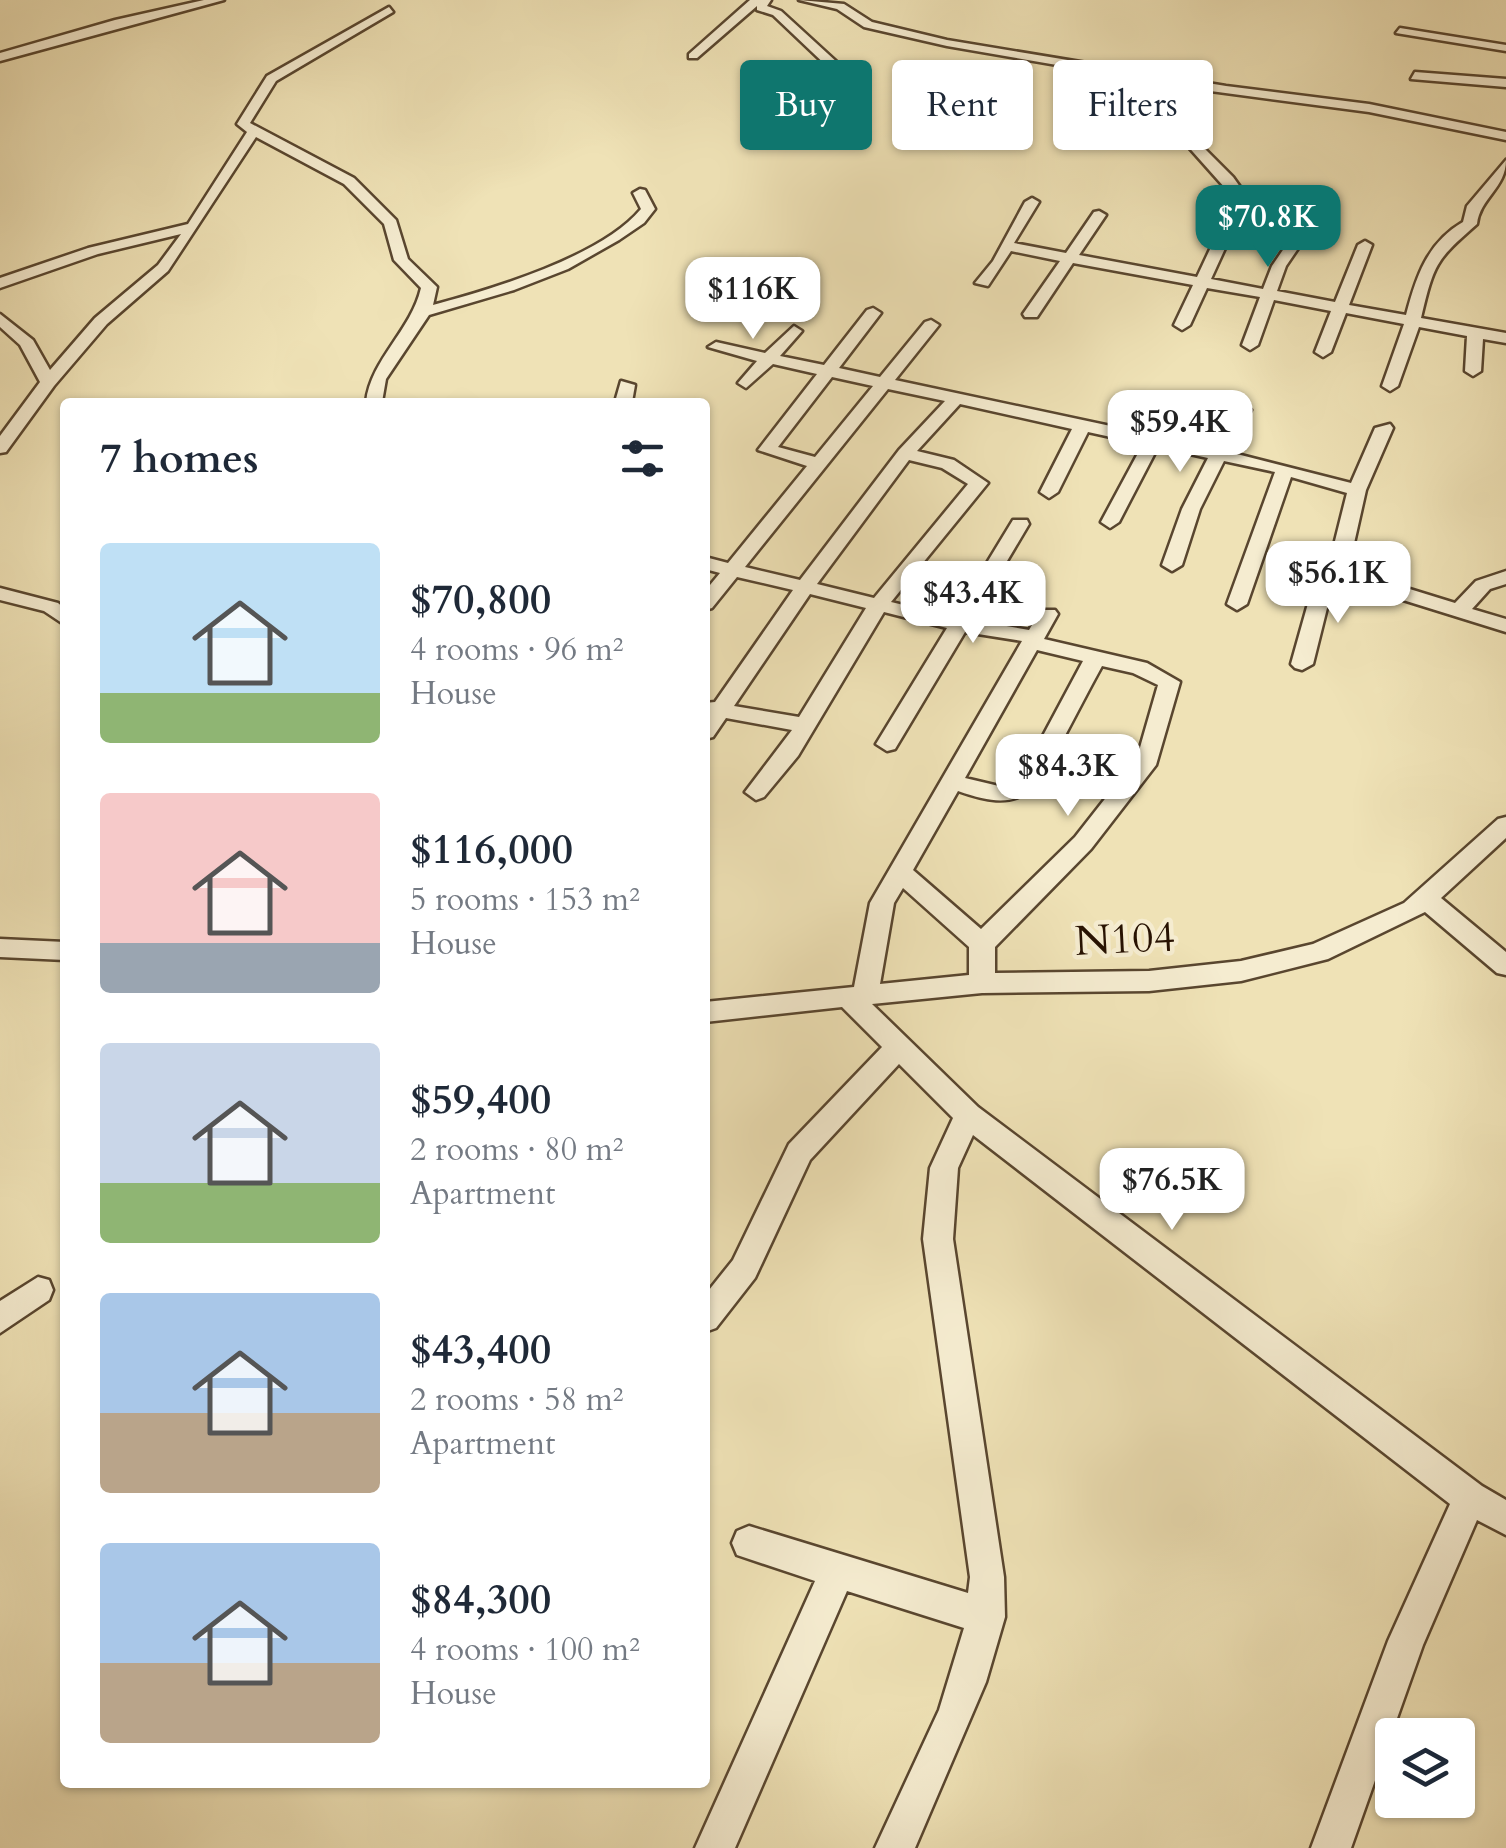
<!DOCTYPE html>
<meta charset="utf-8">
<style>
body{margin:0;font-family:Cardo,serif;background:#f2f2f3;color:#1f2937;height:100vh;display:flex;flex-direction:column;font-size:38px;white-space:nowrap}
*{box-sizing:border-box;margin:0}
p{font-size:32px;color:#747a83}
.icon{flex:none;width:55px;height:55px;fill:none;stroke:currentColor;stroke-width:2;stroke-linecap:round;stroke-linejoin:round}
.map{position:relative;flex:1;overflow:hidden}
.sheet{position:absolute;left:60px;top:398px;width:650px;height:1390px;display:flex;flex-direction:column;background:#fff;border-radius:10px;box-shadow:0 2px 8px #0004}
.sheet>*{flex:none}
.hud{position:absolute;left:740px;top:60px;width:615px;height:90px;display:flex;gap:20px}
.buttons{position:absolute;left:1375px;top:1718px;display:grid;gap:20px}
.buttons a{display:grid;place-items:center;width:100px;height:100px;border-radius:10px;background:#fff;box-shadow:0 2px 8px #0004;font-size:50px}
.price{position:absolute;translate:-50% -85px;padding:0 22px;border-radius:20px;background:#fff;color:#222;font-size:32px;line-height:65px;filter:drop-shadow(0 2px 5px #0008)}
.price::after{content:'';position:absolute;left:50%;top:60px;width:30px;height:22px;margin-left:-15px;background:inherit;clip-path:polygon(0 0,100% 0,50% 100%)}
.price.active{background:#0f766e;color:#fff}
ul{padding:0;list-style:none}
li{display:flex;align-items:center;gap:30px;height:250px;padding:0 40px}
li span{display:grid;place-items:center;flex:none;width:280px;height:200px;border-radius:10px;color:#555}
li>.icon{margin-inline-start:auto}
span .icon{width:120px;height:120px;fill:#fffc;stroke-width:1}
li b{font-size:42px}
h2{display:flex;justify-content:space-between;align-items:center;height:120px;padding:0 40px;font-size:42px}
.tag{padding:0 35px;border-radius:10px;background:#fff;box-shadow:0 2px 8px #0004;font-size:35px;line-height:90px}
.tag.active{background:#0f766e;color:#fff}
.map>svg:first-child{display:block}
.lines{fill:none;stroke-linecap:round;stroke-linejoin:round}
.minor-casing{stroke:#59462f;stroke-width:5}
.minor{fill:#f5ecd0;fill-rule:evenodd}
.labels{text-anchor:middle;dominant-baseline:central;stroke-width:9;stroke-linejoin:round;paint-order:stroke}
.street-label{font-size:42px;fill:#271202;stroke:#f5ecd0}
</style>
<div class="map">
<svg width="1506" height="1848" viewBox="0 0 1506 1848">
<rect width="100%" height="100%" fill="#efe2b6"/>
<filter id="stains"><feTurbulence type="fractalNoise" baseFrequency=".002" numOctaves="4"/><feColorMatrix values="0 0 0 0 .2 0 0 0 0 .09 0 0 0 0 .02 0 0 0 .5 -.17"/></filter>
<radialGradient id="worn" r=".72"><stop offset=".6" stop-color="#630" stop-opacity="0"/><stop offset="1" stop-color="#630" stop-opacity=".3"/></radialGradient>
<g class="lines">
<defs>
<g id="minor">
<polygon points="204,0 224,0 0,61 0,53 115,20"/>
<polygon points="750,0 771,0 767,6 781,11 839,64 839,70 831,70 773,15 757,10 757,6 697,58 689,58 689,54"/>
<path d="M799,0L844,4L872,22L947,40L1226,86L1369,104L1506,132V140L1369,112L1203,90L1192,108L1190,134L1233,177L1248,198L1211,279L1263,289L1272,266L1304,219L1309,218L1316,222L1286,266L1277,291L1335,302L1358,245L1365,241L1372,245L1349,305L1406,315C1416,277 1427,243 1463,222L1467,206L1506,160C1506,188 1480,198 1477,224C1436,260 1434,263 1421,318L1506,333V343L1483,339L1481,371L1473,376L1465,371L1467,336L1419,327L1398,386L1390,391L1382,386L1404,324L1346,313L1331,352L1323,357L1315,352L1331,311L1274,300L1258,345L1250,350L1242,345L1260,297L1207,288L1190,325L1182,330L1174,325L1193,285L1073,263L1037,317H1025L1023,314L1060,261L1011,251L988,286L975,283L993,261L1025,202L1032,198L1039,202L1014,243L1066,253L1094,212L1099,211L1106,215L1079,255L1197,277L1234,198L1177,134L1180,106L1191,88L947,46L864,27L837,9Z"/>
<path d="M389,7L393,12L276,81L250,123L354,178L396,220L408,259L437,287L433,305C492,289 601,257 641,209L633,193L640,189L645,190L655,209L644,223L619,240L568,269L514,290L429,315L386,379L382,402H366C371,359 411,331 421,288L394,260L384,224L344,184L256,137L168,271L107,324L54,386L6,452L0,453V436L40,382L20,345L0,327V314L33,340L50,370L95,318L158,265L181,234L98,254L0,288V278L88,248L188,224L247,132L237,124L267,76Z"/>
<polygon points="1400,28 1506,45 1506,51 1396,33"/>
<polygon points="1415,72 1506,79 1506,87 1411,79"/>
<path d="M873,308L881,313L839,368L880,377L925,322L931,320L939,325L895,380L1148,434L1167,399L1173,398L1182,403L1163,438L1213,448L1233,410L1242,405L1251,410L1229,452L1351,483L1375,428L1390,424L1393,428L1366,490L1348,570L1455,603L1476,581L1506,571V584L1490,589L1472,609L1506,619V632L1342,581L1329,600L1313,664L1302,670L1295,668L1291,664L1309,600L1327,573L1347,493L1291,477L1247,604L1237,610L1227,604L1275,472L1224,461L1200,509L1182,565L1172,571L1162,565L1182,509L1208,458L1158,447L1119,522L1110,528L1101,522L1143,444L1088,432L1058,492L1049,498L1040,492L1072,429L960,404L917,451L954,460L988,483L891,602L954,617L1013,520H1027L1029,524L972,620L1029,630L1041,610H1055L1058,614L1044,639L1147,663L1180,682L1156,765L1091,849L995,947V973L1149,971L1241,961L1313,944L1404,903L1498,819L1506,817V838L1441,898L1506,952V975L1497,973L1425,912L1328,959L1241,981L1149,991L982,993L872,1004L978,1107L1482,1486L1506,1500V1535L1477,1520L1423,1645L1351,1848H1311L1388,1641L1450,1504L973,1135L958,1168L953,1239L1004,1577L1005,1617L986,1682L915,1848H875L939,1710L964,1628L847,1591L735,1848H695L815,1581L737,1555L732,1543L737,1531L749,1526L968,1593L970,1577L923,1239L930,1168L953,1118L899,1064L810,1160L755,1278L716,1328L705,1332V1295L733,1260L789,1144L882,1047L842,1007L705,1022V1002L854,987L870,903L1022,641L965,632L895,749L887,751L876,744L947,628L884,612L798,756L764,797L756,800L745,792L792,730L726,718L713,737L705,739V703L715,702L793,590L737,577L712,608L705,610V591L720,573L705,569V557L728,563L807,466L758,450L817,374L773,364L746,388L738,383L757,361L708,347L716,342L765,353L794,326L802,331L780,356L824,365L867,310ZM832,377L873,386L815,457L778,447ZM888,389L945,401L899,450L800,580L745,567ZM909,460L942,468L968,484L874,598L817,584ZM810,594L866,608L799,717L734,706ZM1037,650L1083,661L1022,775L1003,787L965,778ZM1102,666L1133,673L1158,685L1137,758L1075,837L981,929L913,870L958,791C1019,813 1034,796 1061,743C1075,717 1088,691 1102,666ZM903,888L969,947V975L880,984L894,903Z"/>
<polygon points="621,381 635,385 632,402 615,402"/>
<polygon points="0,588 58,603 65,609 65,625 44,611 0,600"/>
<polygon points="0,939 65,942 65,960 0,957"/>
<polygon points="38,1277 49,1280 53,1290 49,1300 0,1333 0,1301"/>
</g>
</defs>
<!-- minor casing -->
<use href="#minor" class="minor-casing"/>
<!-- minor -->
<use href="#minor" class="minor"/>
</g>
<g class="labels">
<!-- street labels -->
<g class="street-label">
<text transform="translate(1125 939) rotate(-3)">N104</text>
</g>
</g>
<rect width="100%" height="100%" filter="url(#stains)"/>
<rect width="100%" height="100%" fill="url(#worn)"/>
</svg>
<div class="buttons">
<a><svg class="icon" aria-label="layers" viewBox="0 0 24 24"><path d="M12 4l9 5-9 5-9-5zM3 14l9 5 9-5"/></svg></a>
</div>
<b class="price active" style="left:1268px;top:270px">$70.8K</b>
<b class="price" style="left:753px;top:342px">$116K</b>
<b class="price" style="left:1180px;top:475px">$59.4K</b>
<b class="price" style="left:1338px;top:626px">$56.1K</b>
<b class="price" style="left:973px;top:646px">$43.4K</b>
<b class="price" style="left:1068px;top:819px">$84.3K</b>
<b class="price" style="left:1172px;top:1233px">$76.5K</b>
<div class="hud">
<a class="tag active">Buy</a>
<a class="tag">Rent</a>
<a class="tag">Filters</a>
</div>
<section class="sheet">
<h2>7 homes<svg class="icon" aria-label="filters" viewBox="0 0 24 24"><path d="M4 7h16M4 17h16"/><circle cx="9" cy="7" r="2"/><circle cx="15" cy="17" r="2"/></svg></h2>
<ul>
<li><span style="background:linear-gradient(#bfe0f5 75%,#8fb573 0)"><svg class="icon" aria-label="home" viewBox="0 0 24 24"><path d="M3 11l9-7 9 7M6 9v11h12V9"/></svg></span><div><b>$70,800</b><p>4 rooms · 96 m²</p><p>House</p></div></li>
<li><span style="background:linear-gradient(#f6c9c9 75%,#9aa5b1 0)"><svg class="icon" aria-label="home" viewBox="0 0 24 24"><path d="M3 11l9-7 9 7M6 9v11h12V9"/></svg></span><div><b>$116,000</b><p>5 rooms · 153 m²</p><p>House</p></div></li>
<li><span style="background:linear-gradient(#c9d6e8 70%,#8fb573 0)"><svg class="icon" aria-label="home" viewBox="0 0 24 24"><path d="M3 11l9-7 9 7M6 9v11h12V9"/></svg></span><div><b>$59,400</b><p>2 rooms · 80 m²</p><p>Apartment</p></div></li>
<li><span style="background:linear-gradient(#a9c7e8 60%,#b9a48a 0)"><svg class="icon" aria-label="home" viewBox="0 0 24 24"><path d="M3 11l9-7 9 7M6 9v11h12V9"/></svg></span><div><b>$43,400</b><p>2 rooms · 58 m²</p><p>Apartment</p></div></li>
<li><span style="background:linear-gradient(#a9c7e8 60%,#b9a48a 0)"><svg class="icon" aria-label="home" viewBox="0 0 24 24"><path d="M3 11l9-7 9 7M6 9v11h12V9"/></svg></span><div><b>$84,300</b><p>4 rooms · 100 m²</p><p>House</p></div></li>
</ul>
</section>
</div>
